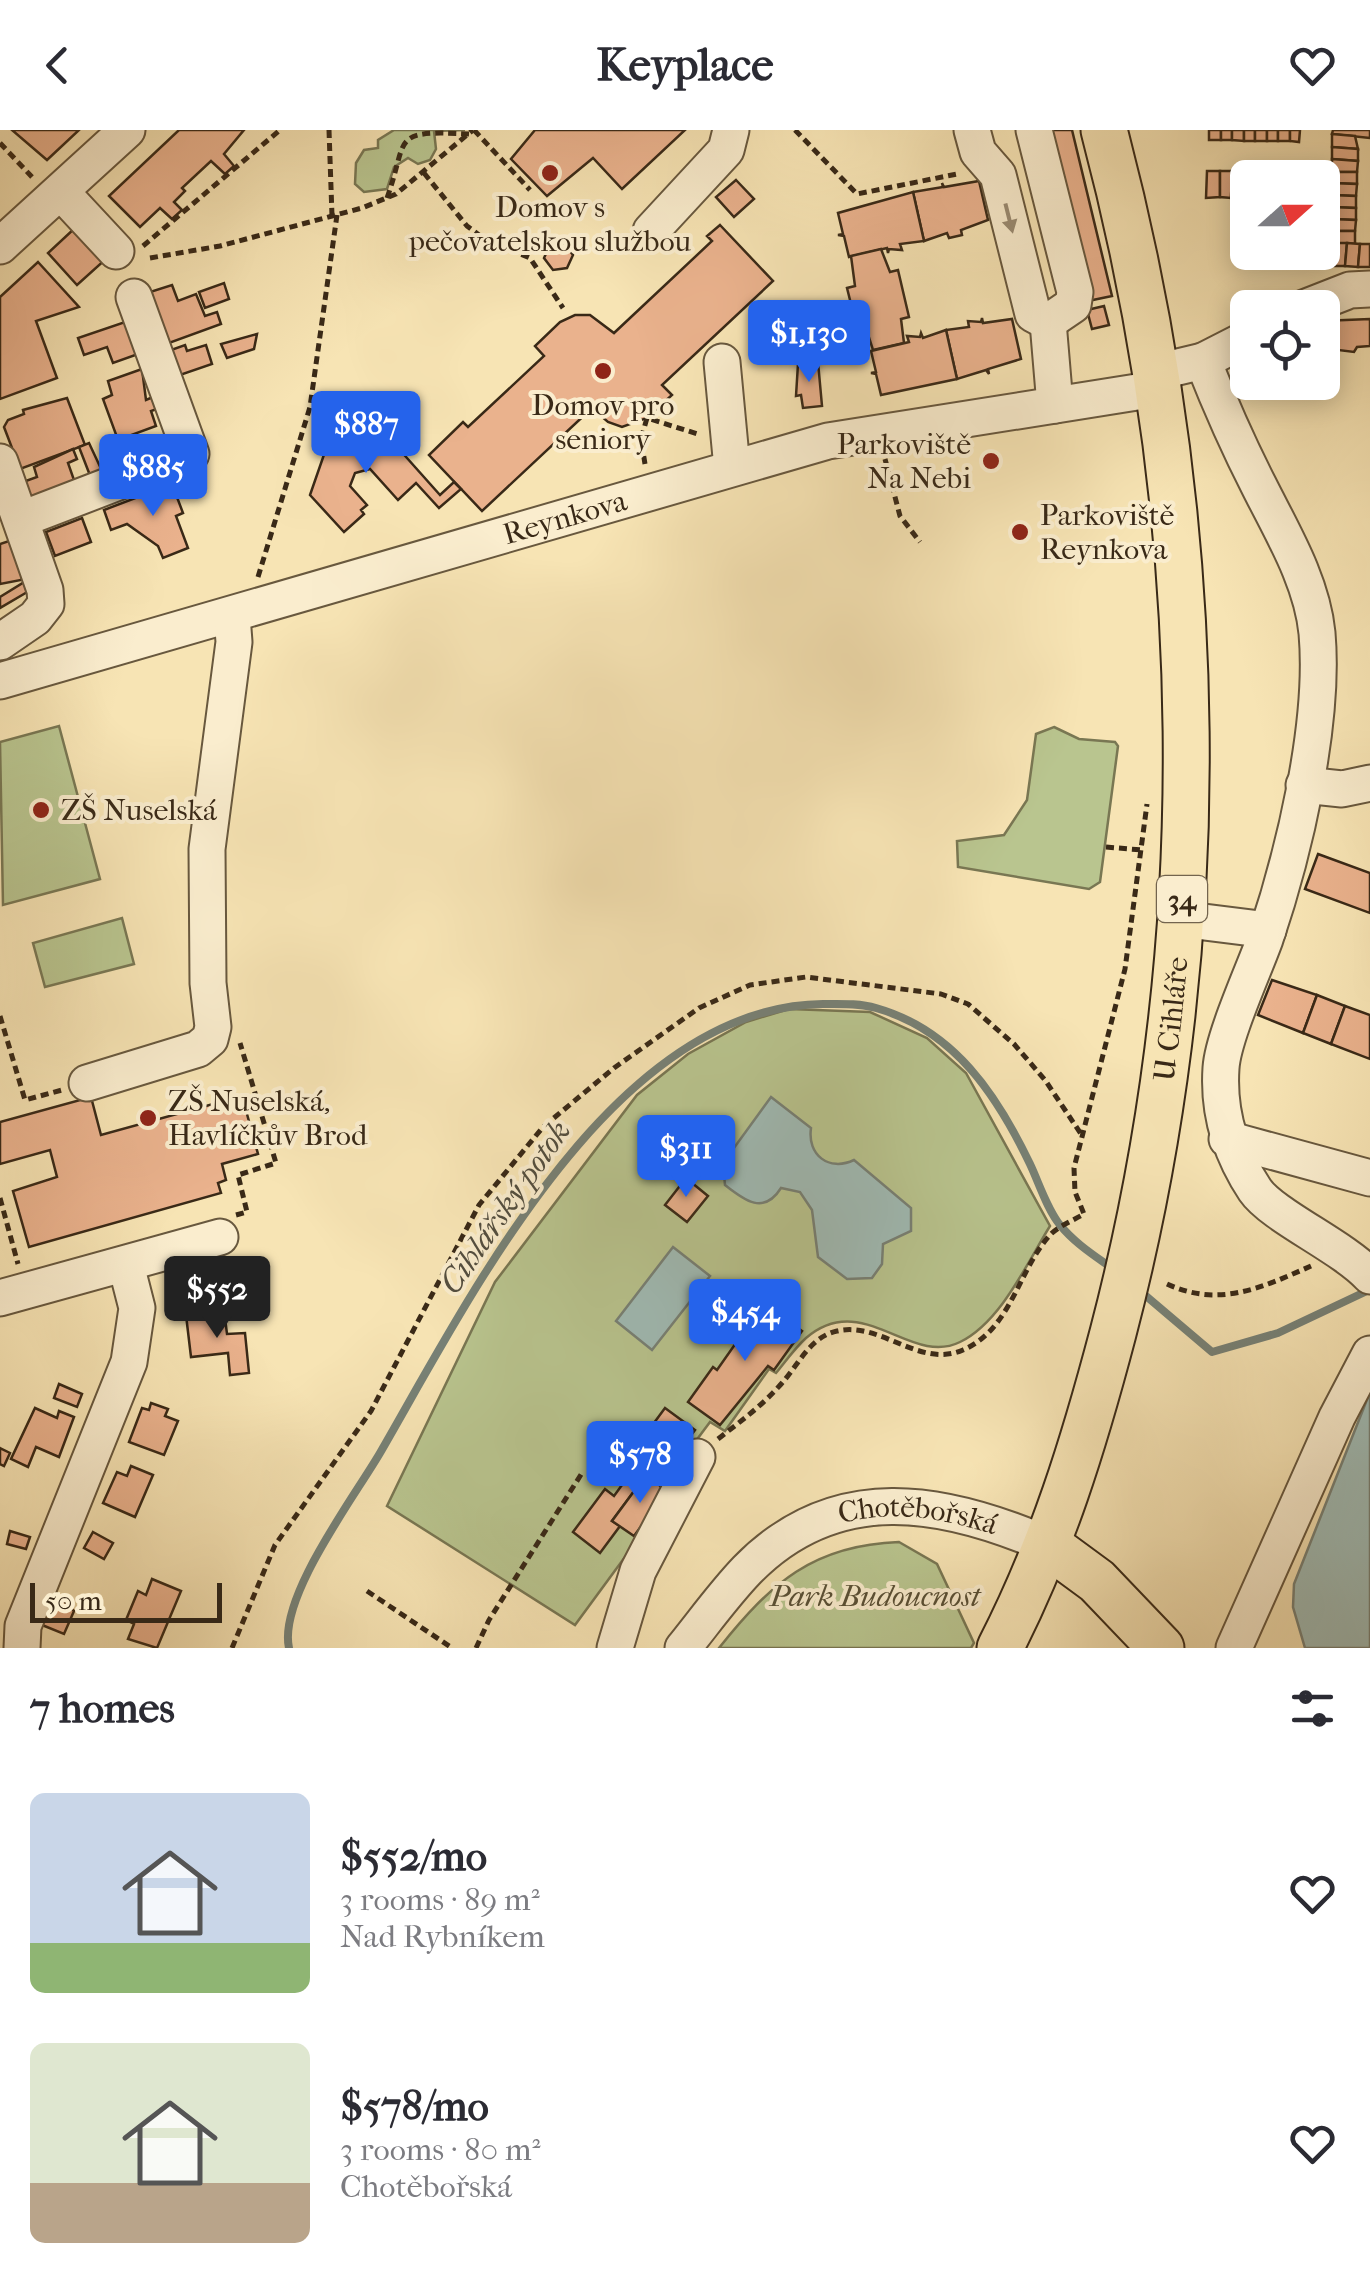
<!DOCTYPE html>
<meta charset="utf-8">
<style>
body{margin:0;font-family:"IM FELL French Canon",serif;background:#f2f2f3;color:#2b2b33;height:100vh;display:flex;flex-direction:column;font-size:38px;white-space:nowrap}
*{box-sizing:border-box;margin:0}
p{font-size:32px;color:#7c7c81}
.icon{flex:none;width:55px;height:55px;fill:none;stroke:currentColor;stroke-width:2;stroke-linecap:round;stroke-linejoin:round}
.map{position:relative;height:1518px;overflow:hidden}
.drawer{display:flex;flex-direction:column;background:#fff;flex:1}
.drawer>*{flex:none}
.needle{width:65px;rotate:69deg}
.fabs{position:absolute;left:1230px;top:30px;display:grid;gap:20px}
.fabs a{display:grid;place-items:center;width:110px;height:110px;border-radius:15px;background:#fff;box-shadow:0 5px 25px #0003;font-size:50px}
.scale{position:absolute;left:30px;bottom:25px;width:192px;box-sizing:border-box;padding-left:10px;border:5px solid #392917;border-top:0;font-size:28px;line-height:35px;white-space:nowrap;color:#392917;-webkit-text-stroke:8px #faedce;paint-order:stroke}
.price{position:absolute;translate:-50% -85px;padding:0 22px;border-radius:10px;background:#2563eb;color:#fff;font-size:32px;line-height:65px;filter:drop-shadow(0 2px 5px #0008)}
.price::after{content:'';position:absolute;left:50%;top:60px;width:30px;height:22px;margin-left:-15px;background:inherit;clip-path:polygon(0 0,100% 0,50% 100%)}
.price.on{background:#222;color:#fff}
ul{padding:0;list-style:none}
li{display:flex;align-items:center;gap:30px;height:250px;padding:0 30px}
li span{display:grid;place-items:center;flex:none;width:280px;height:200px;border-radius:15px;color:#555}
li>.icon{margin-inline-start:auto}
span .icon{width:120px;height:120px;fill:#fffc;stroke-width:1}
li b{font-size:42px}
h2{display:flex;justify-content:space-between;align-items:center;height:120px;padding:0 30px;font-size:42px}
header{display:flex;justify-content:space-between;align-items:center;height:130px;padding:0 30px;background:#fff;font-size:45px;font-weight:700}
.map>svg:first-child{display:block}
.green{fill:#b9c58f;stroke:#797753;stroke-width:2.5}
.water{fill:#a0bcb6;stroke:#778176;stroke-width:2.5}
.lines{fill:none;stroke-linecap:round;stroke-linejoin:round}
.stream{stroke:#778176;stroke-width:8}
.building{fill:#eab28d;stroke:#392917;stroke-width:2.5}
.minor-casing{stroke:#68583e;stroke-width:39}
.major-casing{stroke:#392917;stroke-width:49}
.path{stroke:#392917;stroke-width:5;stroke-dasharray:8 5;stroke-linecap:butt}
.minor{stroke:#faedce;stroke-width:35}
.major{stroke:#f7e4b4;stroke-width:45}
.oneway{fill:#9a8b72}
.poi-dot{fill:#8f2418;stroke:#faedce;stroke-width:4}
.labels{text-anchor:middle;dominant-baseline:central;stroke-width:8;stroke-linejoin:round;paint-order:stroke}
.shield{fill:#faedce;stroke:#73644e;stroke-width:2.5}
.shield-label{font-size:28px;font-weight:bold;fill:#392917}
.poi-label{font-size:30px;fill:#392917;stroke:#faedce;text-anchor:start}
.street-label{font-size:30px;fill:#392917;stroke:#faedce}
.park-label{font-size:30px;font-style:italic;fill:#595035;stroke:#faedce}
.water-label{font-size:32px;font-style:italic;fill:#534e3f;stroke:#faedce}
</style>
<header><svg class="icon" aria-label="back" viewBox="0 0 24 24"><path d="M15 5l-7 7 7 7"/></svg>Keyplace<svg class="icon" aria-label="heart" viewBox="0 0 24 24"><path d="M12 20l-8-8c-3-5 5-10 8-4 3-6 11-1 8 4z"/></svg></header>
<div class="map">
<svg width="1370" height="1518" viewBox="0 0 1370 1518">
<rect width="100%" height="100%" fill="#f7e4b4"/>
<filter id="stains"><feTurbulence type="fractalNoise" baseFrequency=".002" numOctaves="4"/><feColorMatrix values="0 0 0 0 .2 0 0 0 0 .09 0 0 0 0 .02 0 0 0 .5 -.17"/></filter>
<radialGradient id="worn" r=".72"><stop offset=".6" stop-color="#630" stop-opacity="0"/><stop offset="1" stop-color="#630" stop-opacity=".3"/></radialGradient>
<!-- green -->
<g class="green">
<polygon points="394,0 465,0 434,1 436,19 430,30 418,34 408,28 394,37 387,59 364,62 355,54 356,33 364,20 378,18 378,10"/>
<polygon points="59,596 100,749 3,775 0,612"/>
<polygon points="1054,597 1079,609 1115,612 1118,616 1100,752 1089,759 958,737 957,711 1004,705 1027,670 1036,604"/>
<polygon points="122,788 134,834 45,857 33,813"/>
<path d="M789,879L870,882L927,908L966,943L1050,1096C1027,1133 1001,1192 960,1212C910,1237 863,1159 806,1208C795,1218 785,1232 776,1243L769,1239L725,1301L710,1292L663,1355L672,1363L575,1495L387,1376L495,1152L637,965L688,924L746,892Z"/>
<path d="M899,1412L937,1434L974,1513L971,1518H719C771,1453 813,1415 899,1412Z"/>
</g>
<!-- water -->
<g class="water">
<path d="M771,967L811,998C807,1025 829,1042 854,1030L911,1078V1101L883,1114L882,1134L872,1148L847,1149L818,1127L812,1080L800,1062L781,1058C764,1085 745,1071 725,1055L723,1033Z"/>
<polygon points="673,1117 710,1146 652,1220 616,1191"/>
<polygon points="1370,1262 1370,1518 1305,1518 1293,1477 1294,1454"/>
</g>
<g class="lines">
<!-- stream -->
<g class="stream">
<polyline points="1146,1166 1212,1222 1278,1203 1367,1161"/>
<path d="M289,1518C278,1468 353,1369 380,1323C471,1166 614,876 823,874C840,874 859,873 876,878C954,900 997,965 1030,1034C1039,1053 1047,1079 1060,1095C1073,1111 1089,1122 1106,1134"/>
</g>
</g>
<!-- building -->
<g class="building">
<polygon points="12,0 79,0 47,30"/>
<polygon points="179,0 244,0 224,24 234,36 225,44 211,31 182,58 185,61 174,72 182,80 172,89 160,78 140,97 109,66"/>
<polygon points="535,0 685,0 622,59 593,28 547,66 511,29"/>
<polygon points="1046,0 1072,0 1112,166 1088,171"/>
<rect x="1209" y="0" width="12" height="10"/>
<rect x="1221" y="0" width="11" height="10"/>
<polygon points="1232,0 1244,0 1244,11 1232,10"/>
<rect x="1244" y="0" width="11" height="11"/>
<rect x="1255" y="0" width="12" height="11"/>
<rect x="1267" y="0" width="11" height="11"/>
<rect x="1278" y="0" width="12" height="11"/>
<polygon points="1290,0 1300,0 1299,12 1290,11"/>
<polygon points="1333,0 1370,0 1370,8 1332,4"/>
<polygon points="1332,4 1355,6 1358,19 1332,17"/>
<polygon points="1332,17 1358,19 1358,31 1332,29"/>
<polygon points="1332,29 1358,31 1357,42 1332,42"/>
<polygon points="1207,41 1220,41 1220,67 1206,68"/>
<polygon points="1220,41 1232,41 1231,68 1220,67"/>
<polygon points="1232,41 1243,41 1243,68 1231,68"/>
<polygon points="1243,41 1255,42 1254,48 1248,48 1248,68 1243,68"/>
<polygon points="1332,42 1357,42 1357,54 1331,53"/>
<polygon points="736,50 754,69 734,87 716,67"/>
<polygon points="979,51 988,90 961,100 962,105 949,108 947,103 924,111 913,62 943,57 942,53 944,57"/>
<polygon points="1331,53 1357,54 1356,66 1331,65"/>
<polygon points="913,62 924,111 900,114 902,120 889,119 888,123 887,118 849,127 844,106 838,105 843,104 838,83"/>
<polygon points="1331,65 1356,66 1356,78 1331,77"/>
<polygon points="1331,77 1356,78 1356,90 1331,89"/>
<polygon points="1331,89 1356,90 1355,101 1330,101"/>
<polygon points="720,95 773,151 662,255 672,265 647,288 622,297 608,292 592,278 482,381 429,325 463,292 468,297 544,226 535,216 560,192 575,185 590,185 614,203 712,111 707,106"/>
<polygon points="76,97 107,128 77,155 48,123"/>
<polygon points="1330,101 1355,101 1355,114 1330,113"/>
<polygon points="564,113 573,125 567,138 553,140 544,128 550,115"/>
<polygon points="1330,113 1347,113 1345,136 1330,136"/>
<polygon points="1347,113 1360,114 1358,137 1345,136"/>
<polygon points="1360,114 1370,114 1370,137 1358,137"/>
<polygon points="881,119 890,142 898,140 909,187 901,189 904,213 873,220 864,192 856,194 847,158 855,156 851,126"/>
<polygon points="38,132 79,177 36,191 57,248 0,269 0,167"/>
<polygon points="224,153 229,169 205,178 199,162"/>
<polygon points="172,155 178,171 196,164 205,186 217,182 221,194 169,213 150,162"/>
<polygon points="1104,176 1109,195 1092,199 1087,180"/>
<polygon points="982,188 983,193 1012,189 1021,229 988,239 989,244 986,240 957,249 946,200 969,197 968,191 981,192"/>
<polygon points="1370,189 1370,216 1357,217 1354,222 1322,218 1322,191"/>
<polygon points="128,191 141,223 113,233 107,217 84,225 78,208"/>
<polygon points="946,200 957,249 881,265 876,244 871,243 876,242 871,221 909,212 907,206 920,207 921,203 923,208"/>
<polygon points="257,204 254,219 227,228 221,214"/>
<polygon points="185,215 187,221 206,215 212,234 180,245 171,220"/>
<polygon points="818,232 822,276 803,278 801,265 796,266 798,234"/>
<polygon points="142,239 146,270 153,267 157,279 151,281 156,296 118,310 103,269 112,265 108,251"/>
<polygon points="67,268 85,315 20,339 4,297 8,290 24,284 23,280"/>
<polygon points="382,300 440,365 454,352 461,359 439,378 416,353 398,370 370,339 355,343 350,356 367,375 361,380 364,384 344,402 310,365 328,313"/>
<polygon points="89,313 103,343 91,348 79,317"/>
<polygon points="73,319 77,329 68,333 74,350 30,370 23,352 37,347 34,337"/>
<polygon points="172,354 183,383 176,386 188,418 163,428 158,416 127,394 111,400 104,380"/>
<polygon points="82,388 91,412 55,426 46,402"/>
<polygon points="12,410 24,444 21,450 0,454 0,414"/>
<polygon points="26,451 29,461 0,478 0,467"/>
<polygon points="1318,724 1370,743 1370,783 1305,759"/>
<polygon points="1272,850 1317,865 1303,903 1258,885"/>
<polygon points="1317,865 1345,876 1331,914 1303,903"/>
<polygon points="1345,876 1370,885 1370,929 1331,914"/>
<polygon points="242,966 258,1024 222,1034 226,1050 218,1053 221,1063 29,1117 13,1061 57,1047 50,1020 0,1034 0,992 91,967 101,1005"/>
<polygon points="686,1048 708,1066 687,1092 665,1075"/>
<polygon points="257,1152 259,1167 237,1170 234,1155"/>
<polygon points="764,1173 802,1201 774,1240 768,1236 720,1295 688,1272 713,1237 717,1240"/>
<polygon points="214,1182 215,1189 225,1188 227,1204 245,1203 249,1243 230,1245 228,1223 191,1227 186,1185"/>
<polygon points="59,1254 82,1264 77,1277 54,1268"/>
<polygon points="151,1273 168,1279 165,1286 178,1291 164,1325 129,1312 142,1278 149,1280"/>
<polygon points="35,1278 57,1288 59,1281 74,1287 59,1327 36,1317 28,1337 11,1329"/>
<polygon points="665,1278 695,1300 664,1342 634,1320"/>
<polygon points="0,1318 10,1323 4,1336 0,1334"/>
<polygon points="131,1336 153,1345 135,1387 103,1373 117,1342 127,1346"/>
<polygon points="635,1337 646,1345 612,1391 620,1396 600,1423 573,1402 605,1359 614,1366"/>
<polygon points="646,1345 667,1361 634,1406 612,1391"/>
<polygon points="10,1401 30,1407 26,1419 7,1414"/>
<polygon points="93,1402 113,1413 104,1429 84,1418"/>
<polygon points="152,1449 181,1461 157,1518 128,1509 134,1494 126,1490 138,1461 146,1465"/>
<polygon points="56,1463 74,1481 64,1504 42,1495"/>
</g>
<g class="lines">
<defs>
<g id="minor">
<polyline points="972,0 978,22 998,45 1033,184 1048,192"/>
<polyline points="1034,0 1075,162 1073,175 1048,192"/>
<polyline points="62,63 116,121"/>
<polyline points="651,101 726,20 731,0"/>
<polyline points="0,116 127,0"/>
<polyline points="1304,178 1350,160 1370,159"/>
<polyline points="1048,192 1055,275"/>
<path d="M1203,231C1220,274 1238,315 1259,356C1282,402 1312,451 1317,503C1325,594 1294,723 1265,809C1253,842 1223,907 1221,938C1218,982 1231,1024 1255,1060C1273,1086 1342,1116 1370,1146"/>
<polyline points="722,232 732,338"/>
<polyline points="1157,242 1203,231 1248,208"/>
<polyline points="0,332 45,460 46,474 35,488 0,512"/>
<polyline points="22,389 191,324 134,167"/>
<path id="s1" d="M0,551L828,311L1137,262"/>
<polyline points="1304,655 1342,659 1370,653"/>
<polyline points="1180,789 1268,800"/>
<polyline points="87,953 198,919 210,909 213,897 208,853 207,719 234,512 232,486"/>
<polyline points="1227,1009 1370,1048"/>
<polyline points="0,1168 220,1107"/>
<polyline points="22,1518 23,1496 129,1232 137,1178 126,1135"/>
<polyline points="615,1518 638,1441 697,1327"/>
<path id="s2" d="M683,1518C704,1492 724,1464 747,1440C836,1349 944,1370 1048,1415"/>
<polyline points="1234,1518 1337,1287 1370,1224"/>
</g>
<g id="major">
<polyline points="1048,1415 1097,1451 1161,1518"/>
<path id="s3" d="M1000,1518C1052,1417 1084,1313 1113,1203C1216,810 1208,392 1104,0"/>
</g>
</defs>
<!-- minor casing -->
<use href="#minor" class="minor-casing"/>
<!-- major casing -->
<use href="#major" class="major-casing"/>
<!-- path -->
<g class="path">
<polyline points="329,0 332,86"/>
<polyline points="474,0 530,60"/>
<polyline points="795,0 857,64 957,44"/>
<polyline points="0,13 32,47"/>
<polyline points="424,43 467,96 483,108 530,128 563,178"/>
<path d="M387,68C409,7 389,0 469,4"/>
<polyline points="143,116 280,0"/>
<polyline points="150,128 220,116 362,78 396,64 473,0"/>
<polyline points="885,329 900,386 920,412"/>
<polyline points="645,334 641,309 647,288 701,305"/>
<polyline points="258,447 310,277 337,85"/>
<polyline points="1106,717 1142,720"/>
<polyline points="0,886 25,970 62,960"/>
<polyline points="0,1068 18,1134"/>
<polyline points="236,1085 247,1082 238,1045 276,1033 240,913"/>
<path d="M1167,1154C1219,1178 1261,1158 1311,1136"/>
<path d="M718,1309C741,1291 763,1275 782,1253C799,1234 810,1207 837,1201C881,1191 919,1239 963,1220C1012,1199 1018,1139 1051,1104C1059,1096 1074,1090 1084,1084L1075,1062L1074,1038L1125,839L1147,674"/>
<polyline points="367,1461 452,1518"/>
<polyline points="232,1518 275,1415 371,1281 479,1075 543,997 614,938 699,878 750,855 806,847 941,864 968,874 1014,914 1045,950 1083,1007"/>
<polyline points="476,1518 489,1490 582,1343"/>
</g>
<!-- minor -->
<use href="#minor" class="minor"/>
<!-- major -->
<use href="#major" class="major"/>
</g>
<!-- one-way arrows -->
<defs><path id="oneway-solid" d="M-6-.8H1V-3.2L6.5 0L1 3.2V.8H-6Z" transform="scale(2.5)"/></defs>
<use class="oneway" href="#oneway-solid" transform="translate(1009 88) rotate(76)"/>
<!-- markers -->
<g class="poi-dot">
<circle cx="550" cy="43" r="10"/>
<circle cx="603" cy="241" r="10"/>
<circle cx="991" cy="331" r="10"/>
<circle cx="1020" cy="402" r="10"/>
<circle cx="41" cy="680" r="10"/>
<circle cx="148" cy="988" r="10"/>
</g>
<g class="labels">
<!-- shield labels -->
<rect class="shield" x="1157" y="746" width="50" height="46" rx="8"/>
<g class="shield-label">
<text x="1182" y="769">34</text>
</g>
<!-- poi labels -->
<g class="poi-label">
<text x="550" y="77" text-anchor="middle">Domov s<tspan x="550" dy="34">pečovatelskou službou</tspan></text>
<text x="603" y="275" text-anchor="middle">Domov pro<tspan x="603" dy="34">seniory</tspan></text>
<text x="971" y="314" text-anchor="end">Parkoviště<tspan x="971" dy="34">Na Nebi</tspan></text>
<text x="1040" y="385">Parkoviště<tspan x="1040" dy="34">Reynkova</tspan></text>
<text x="61" y="680">ZŠ Nuselská</text>
<text x="168" y="971">ZŠ Nuselská,<tspan x="168" dy="34">Havlíčkův Brod</tspan></text>
</g>
<!-- street labels -->
<g class="street-label">
<text stroke="none"><textPath href="#s1" startOffset="588">Reynkova</textPath></text>
<text stroke="none"><textPath href="#s3" startOffset="655">U Cihláře</textPath></text>
<text stroke="none"><textPath href="#s2" startOffset="290">Chotěbořská</textPath></text>
</g>
<!-- park labels -->
<g class="park-label">
<text x="875" y="1466">Park Budoucnost</text>
</g>
<!-- water labels -->
<g class="water-label">
<text transform="translate(505 1077) rotate(-55)">Cihlářský potok</text>
</g>
</g>
<rect width="100%" height="100%" filter="url(#stains)"/>
<rect width="100%" height="100%" fill="url(#worn)"/>
</svg>
<div class="fabs">
<a><svg class="needle" viewBox="-14 -14 28 28"><path d="M0-13l5 13h-10z" fill="#e53935"/><path d="M0 13l5-13h-10z" fill="#7c7c81"/></svg></a>
<a><svg class="icon" aria-label="locate" viewBox="0 0 24 24"><circle cx="12" cy="12" r="6"/><path d="M12 2v4M12 18v4M2 12h4M18 12h4"/></svg></a>
</div>
<div class="scale">50 m</div>
<b class="price" style="left:809px;top:255px">$1,130</b>
<b class="price" style="left:366px;top:346px">$887</b>
<b class="price" style="left:153px;top:389px">$885</b>
<b class="price" style="left:686px;top:1070px">$311</b>
<b class="price on" style="left:217px;top:1211px">$552</b>
<b class="price" style="left:745px;top:1234px">$454</b>
<b class="price" style="left:640px;top:1376px">$578</b>
</div>
<section class="drawer">
<h2>7 homes<svg class="icon" aria-label="filters" viewBox="0 0 24 24"><path d="M4 7h16M4 17h16"/><circle cx="9" cy="7" r="2"/><circle cx="15" cy="17" r="2"/></svg></h2>
<ul>
<li><span style="background:linear-gradient(#c9d6e8 75%,#8fb573 0)"><svg class="icon" aria-label="home" viewBox="0 0 24 24"><path d="M3 11l9-7 9 7M6 9v11h12V9"/></svg></span><div><b>$552/mo</b><p>3 rooms · 89 m²</p><p>Nad Rybníkem</p></div><svg class="icon" aria-label="heart" viewBox="0 0 24 24"><path d="M12 20l-8-8c-3-5 5-10 8-4 3-6 11-1 8 4z"/></svg></li>
<li><span style="background:linear-gradient(#dfe7d0 70%,#b9a48a 0)"><svg class="icon" aria-label="home" viewBox="0 0 24 24"><path d="M3 11l9-7 9 7M6 9v11h12V9"/></svg></span><div><b>$578/mo</b><p>3 rooms · 80 m²</p><p>Chotěbořská</p></div><svg class="icon" aria-label="heart" viewBox="0 0 24 24"><path d="M12 20l-8-8c-3-5 5-10 8-4 3-6 11-1 8 4z"/></svg></li>
</ul>
</section>
